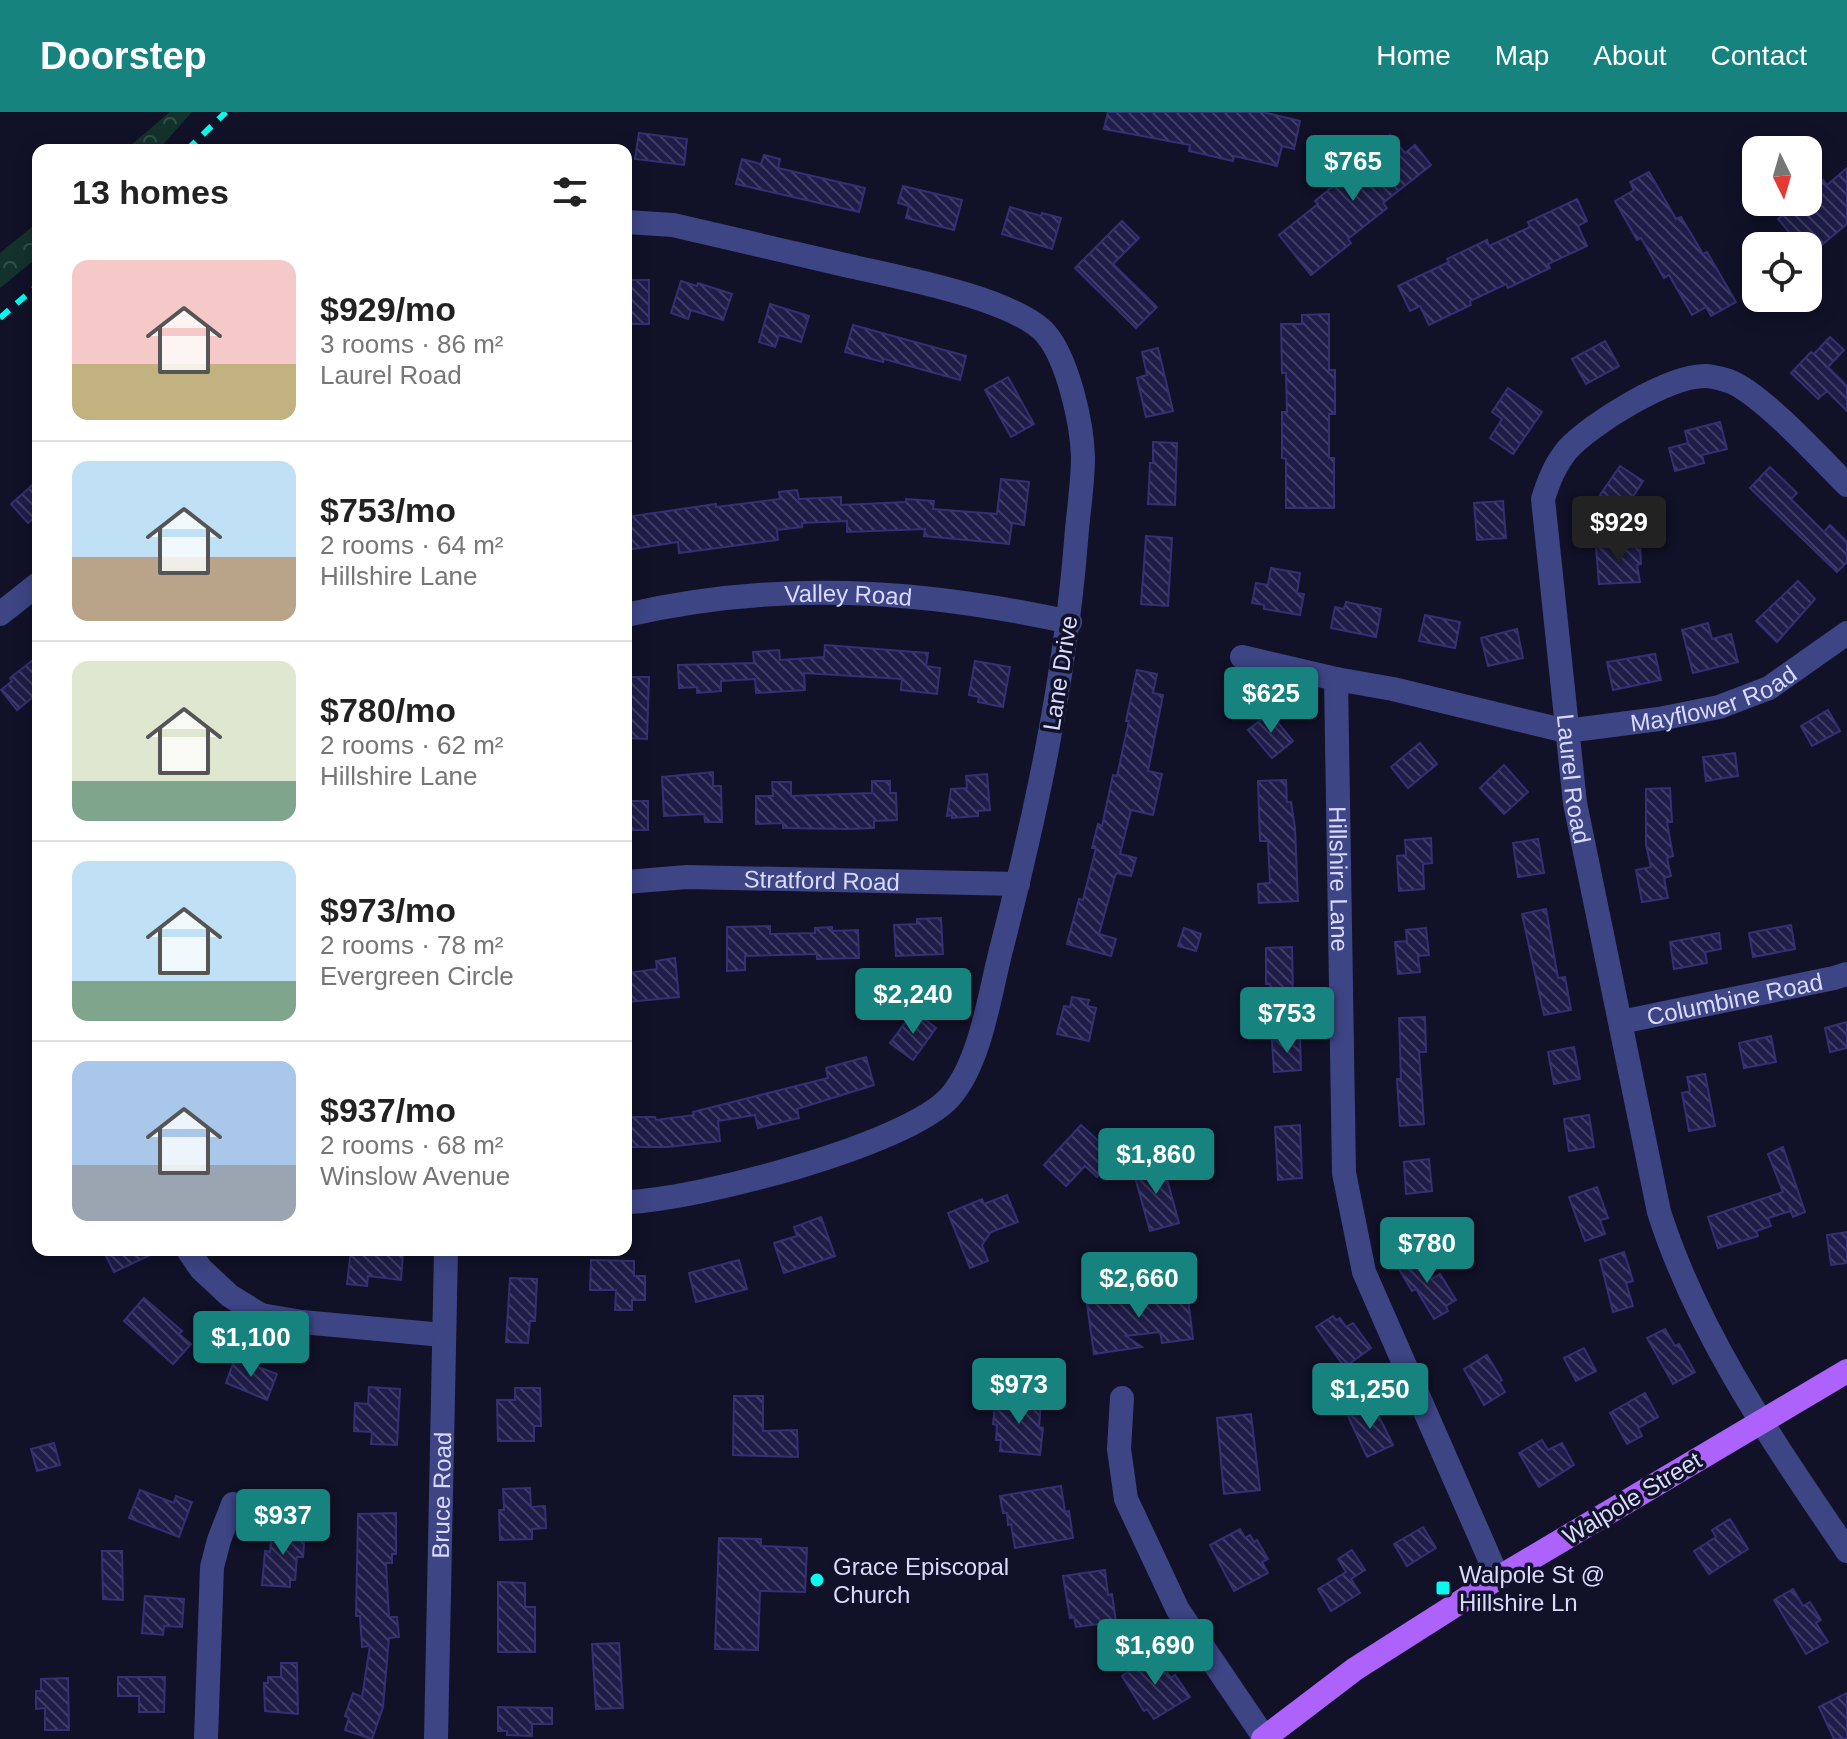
<!DOCTYPE html>
<meta charset="utf-8">
<style>
body{margin:0;font-family:Arial,sans-serif;background:#f2f2f2;color:#222;height:100vh;display:flex;flex-direction:column;font-size:30px;white-space:nowrap}
*{box-sizing:border-box;margin:0}
p{font-size:26px;color:#767676}
.icon{flex:none;width:44px;height:44px;fill:none;stroke:currentColor;stroke-width:2;stroke-linecap:round;stroke-linejoin:round}
.map{position:relative;flex:1;overflow:hidden}
.details{position:absolute;left:32px;top:32px;width:600px;height:1112px;display:flex;flex-direction:column;background:#fff;border-radius:16px;box-shadow:0 4px 20px #0003}
.details>*{flex:none}
.needle{width:52px;rotate:175deg}
.fabs{position:absolute;left:1742px;top:24px;display:grid;gap:16px}
.fabs a{display:grid;place-items:center;width:80px;height:80px;border-radius:16px;background:#fff;box-shadow:0 4px 20px #0003;font-size:40px}
.price{position:absolute;translate:-50% -68px;padding:0 18px;border-radius:8px;background:#17837e;color:#fff;font-size:26px;line-height:52px;filter:drop-shadow(0 2px 4px #0008)}
.price::after{content:'';position:absolute;left:50%;top:48px;width:24px;height:18px;margin-left:-12px;background:inherit;clip-path:polygon(0 0,100% 0,50% 100%)}
.price.active{background:#222;color:#fff}
ul{padding:0;list-style:none}
li{display:flex;align-items:center;gap:24px;height:200px;padding:0 40px}
li+li{border-top:2px solid #e0e0e0}
li span{display:grid;place-items:center;flex:none;width:224px;height:160px;border-radius:16px;color:#555}
li>.icon{margin-inline-start:auto}
span .icon{width:96px;height:96px;fill:#fffc;stroke-width:1}
li b{font-size:34px}
h2{display:flex;justify-content:space-between;align-items:center;height:96px;padding:0 40px;font-size:34px}
header{display:flex;align-items:center;gap:48px;box-sizing:border-box;height:112px;padding:0 40px;background:#17837e;color:#fff}
header strong{font-size:38px}
nav{display:flex;gap:44px;margin-inline-start:auto;font-size:28px}
.map>svg:first-child{display:block}
.forest{fill:url(#forest-crowns)}
.building{fill:url(#building-back-hatch);stroke:#333074;stroke-width:2}
.lines{fill:none;stroke-linecap:round;stroke-linejoin:round}
.minor{stroke:#3d4585;stroke-width:24}
.major{stroke:#ac62fb;stroke-width:24}
.rail{stroke:#09f9ee;stroke-width:6;stroke-dasharray:12 10;stroke-linecap:butt}
.poi-dot{fill:#09f9ee;stroke:#111128;stroke-width:3}
.labels{text-anchor:middle;dominant-baseline:central;stroke-width:7;stroke-linejoin:round;paint-order:stroke}
.street-label{font-size:24px;fill:#d8dafe;stroke:#111128}
.poi-label{font-size:24px;fill:#d8dafe;stroke:#111128;text-anchor:start}
</style>
<header>
<strong>Doorstep</strong>
<nav><a>Home</a><a>Map</a><a>About</a><a>Contact</a></nav>
</header>
<div class="map">
<svg width="1847" height="1627" viewBox="0 0 1847 1627">
<defs>
<pattern id="forest-crowns" width="20" height="18" patternUnits="userSpaceOnUse" patternTransform="scale(2)"><rect width="20" height="18" fill="#14322c"/><path d="M2 6a3 3 0 1 1 6 0M12 15a3 3 0 1 1 6 0" fill="none" stroke="#354f4c"/></pattern>
<pattern id="building-back-hatch" width="6" height="6" patternUnits="userSpaceOnUse" patternTransform="scale(2)"><rect width="6" height="6" fill="#1f1d48"/><path d="M-1 5l2 2M0 0l6 6M5-1l2 2" fill="none" stroke="#3f3d63"/></pattern>
</defs>
<rect width="100%" height="100%" fill="#111128"/>
<!-- forest -->
<g class="forest">
<polygon points="170,0 192,0 158,38 125,38"/>
<polygon points="38,110 38,145 0,176 0,141"/>
</g>
<!-- building -->
<g class="building">
<polygon points="1108,0 1263,0 1300,9 1294,37 1282,34 1277,54 1234,44 1233,49 1189,39 1190,33 1104,17"/>
<polygon points="639,21 687,27 684,53 635,47"/>
<polygon points="1390,23 1405,41 1415,33 1431,53 1383,91 1387,96 1348,127 1351,131 1311,163 1279,123 1318,92 1315,89 1354,57 1352,54"/>
<polygon points="764,43 780,47 778,56 865,76 859,100 736,72 742,47 761,52"/>
<polygon points="1847,56 1847,112 1818,136 1808,124 1799,132 1778,107 1798,90 1808,90 1808,81 1823,68 1827,73"/>
<polygon points="1649,60 1676,107 1681,105 1703,142 1707,140 1736,190 1711,204 1706,195 1692,203 1669,163 1664,166 1641,126 1637,128 1615,89 1634,78 1630,70"/>
<polygon points="903,74 962,88 954,118 906,106 909,94 898,91"/>
<polygon points="1577,87 1587,109 1578,114 1587,134 1548,152 1550,156 1508,176 1506,172 1470,189 1471,193 1429,213 1420,194 1410,199 1398,174 1449,150 1447,147 1487,128 1489,134 1530,115 1528,110"/>
<polygon points="1010,95 1041,104 1042,101 1061,106 1052,137 1002,122"/>
<polygon points="1122,109 1139,126 1113,152 1157,195 1136,216 1075,156"/>
<rect x="626" y="168" width="23" height="44"/>
<polygon points="681,169 697,174 698,171 732,182 723,208 691,198 688,207 671,201"/>
<polygon points="770,192 809,204 801,230 779,223 775,235 759,230"/>
<polygon points="1329,202 1329,258 1335,258 1335,302 1329,302 1329,346 1334,346 1334,396 1286,396 1286,347 1282,346 1282,300 1287,300 1286,261 1282,261 1281,212 1302,212 1302,203"/>
<polygon points="853,213 966,244 960,268 884,247 883,250 845,240"/>
<polygon points="1830,225 1844,238 1828,255 1847,274 1847,299 1827,279 1818,287 1791,261 1811,240 1814,242"/>
<polygon points="1605,229 1619,254 1586,272 1572,247"/>
<polygon points="1158,236 1173,299 1146,305 1137,266 1147,263 1142,240"/>
<polygon points="1008,265 1034,312 1011,325 985,278"/>
<polygon points="1508,276 1542,300 1513,342 1490,326 1502,307 1492,300"/>
<polygon points="1720,310 1727,337 1702,343 1704,351 1675,359 1669,336 1688,331 1685,319"/>
<polygon points="1153,330 1177,331 1175,393 1148,392 1150,351 1153,351"/>
<polygon points="1620,354 1643,369 1624,399 1600,383"/>
<polygon points="1770,355 1797,381 1791,387 1824,420 1830,413 1847,430 1847,450 1837,460 1750,376"/>
<polygon points="1001,367 1029,370 1024,413 1012,411 1009,432 924,424 925,417 847,420 847,409 802,411 802,415 777,418 778,428 679,441 678,430 626,438 626,405 716,392 716,395 780,387 779,380 797,378 799,387 841,385 841,393 906,390 906,387 934,389 933,397 997,402"/>
<polygon points="38,368 38,402 28,411 11,392"/>
<polygon points="1503,389 1506,426 1477,428 1474,391"/>
<polygon points="1146,424 1172,426 1168,494 1141,492"/>
<polygon points="1640,432 1641,452 1637,453 1640,470 1599,472 1596,435"/>
<polygon points="1271,456 1300,461 1297,481 1304,482 1300,503 1264,497 1264,493 1252,491 1256,471 1268,473"/>
<polygon points="1798,469 1815,487 1777,530 1756,509"/>
<polygon points="1346,490 1381,497 1376,525 1331,516 1335,495 1344,497"/>
<polygon points="1425,503 1460,510 1455,536 1419,529"/>
<polygon points="1708,511 1712,527 1731,522 1738,550 1693,561 1682,518"/>
<polygon points="1517,517 1523,546 1488,554 1481,526"/>
<polygon points="825,533 928,541 926,554 940,556 937,582 901,578 902,567 804,561 805,578 756,581 755,567 721,569 721,579 697,581 697,575 679,576 678,553 754,551 753,540 779,538 780,548 824,545"/>
<polygon points="1655,542 1661,568 1613,578 1607,550"/>
<polygon points="38,544 38,581 17,598 1,578 12,569 10,566"/>
<polygon points="975,549 1010,555 1003,595 978,590 979,585 969,583"/>
<polygon points="1137,558 1157,562 1153,581 1163,583 1148,659 1162,662 1153,703 1131,698 1120,742 1136,746 1131,764 1117,761 1115,764 1099,822 1116,827 1111,844 1067,832 1079,787 1083,788 1096,736 1092,736 1098,712 1102,714 1113,663 1117,664 1129,609 1126,609"/>
<polygon points="626,565 649,565 647,627 626,626"/>
<polygon points="1828,598 1840,619 1812,634 1801,614"/>
<polygon points="1270,601 1293,629 1272,646 1248,618"/>
<polygon points="1420,631 1437,652 1408,676 1391,655"/>
<polygon points="1735,641 1738,664 1706,669 1703,645"/>
<polygon points="1504,653 1528,680 1504,702 1480,676"/>
<polygon points="713,660 713,674 721,674 722,710 705,710 704,702 664,704 662,665"/>
<polygon points="987,662 990,698 978,699 978,704 952,706 952,703 947,704 951,677 967,676 966,664"/>
<polygon points="1286,668 1287,690 1291,690 1295,716 1298,789 1259,791 1258,772 1270,771 1268,729 1260,729 1258,669"/>
<polygon points="872,669 890,669 890,681 896,681 897,708 874,709 874,716 846,717 783,716 783,711 756,712 756,684 773,684 772,670 791,670 791,684 872,681"/>
<polygon points="1670,676 1672,710 1667,710 1673,744 1667,746 1671,764 1664,766 1668,786 1642,790 1636,758 1651,755 1646,733 1646,677"/>
<rect x="626" y="689" width="22" height="29"/>
<polygon points="1431,726 1432,751 1423,752 1424,777 1399,779 1397,744 1406,743 1405,728"/>
<polygon points="1538,727 1544,761 1518,765 1513,731"/>
<polygon points="1546,797 1558,866 1565,865 1571,898 1544,903 1522,802"/>
<polygon points="941,806 943,842 896,844 894,813 917,812 917,807"/>
<polygon points="1791,813 1795,837 1753,845 1749,821"/>
<polygon points="770,814 770,822 815,821 815,816 832,815 832,819 858,818 859,846 817,847 817,842 745,844 745,858 727,859 727,815"/>
<polygon points="1184,816 1201,822 1196,839 1178,834"/>
<polygon points="1426,816 1429,843 1418,844 1420,860 1398,862 1395,830 1407,829 1406,818"/>
<polygon points="1719,821 1721,837 1705,840 1707,851 1674,857 1670,830"/>
<polygon points="1292,835 1293,884 1271,884 1270,872 1266,872 1266,836"/>
<polygon points="675,846 679,885 628,890 626,861 657,857 656,849"/>
<polygon points="1072,885 1089,888 1087,894 1096,896 1089,929 1057,922 1064,894 1070,895"/>
<polygon points="914,899 936,916 913,948 890,931"/>
<polygon points="1425,905 1426,940 1419,940 1424,1012 1400,1014 1397,967 1401,967 1399,906"/>
<polygon points="1847,910 1847,936 1830,940 1825,916"/>
<polygon points="1771,924 1776,950 1744,956 1739,931"/>
<polygon points="1300,927 1301,958 1274,960 1272,929"/>
<polygon points="1574,935 1580,967 1554,972 1548,940"/>
<polygon points="866,945 874,973 797,997 799,1006 758,1016 755,1003 718,1009 720,1029 668,1035 626,1035 626,1005 655,1005 656,1008 694,1003 693,1000 828,966 826,956"/>
<polygon points="1705,962 1715,1014 1689,1019 1682,981 1690,979 1687,965"/>
<polygon points="1589,1003 1594,1035 1569,1039 1564,1007"/>
<polygon points="1081,1013 1104,1034 1100,1038 1112,1048 1097,1065 1085,1054 1066,1074 1044,1053"/>
<polygon points="1300,1013 1302,1066 1278,1068 1275,1015"/>
<polygon points="1783,1035 1805,1100 1793,1105 1789,1095 1791,1099 1768,1106 1771,1114 1756,1119 1758,1124 1718,1136 1708,1105 1783,1080 1768,1042"/>
<polygon points="1429,1047 1432,1079 1406,1082 1404,1050"/>
<polygon points="1162,1049 1179,1111 1150,1119 1133,1058"/>
<polygon points="1597,1075 1608,1106 1600,1108 1605,1122 1585,1129 1569,1085"/>
<polygon points="1007,1083 1018,1110 991,1120 982,1133 988,1149 970,1156 948,1101 982,1087 984,1092"/>
<polygon points="821,1105 835,1144 784,1161 774,1131 797,1124 794,1115"/>
<polygon points="1847,1120 1847,1151 1831,1153 1827,1123"/>
<polygon points="103,1138 161,1138 114,1160"/>
<polygon points="351,1138 403,1141 401,1168 368,1164 367,1174 347,1172"/>
<polygon points="1416,1140 1432,1167 1440,1162 1456,1188 1446,1194 1448,1199 1434,1207 1416,1177 1412,1179 1396,1152"/>
<polygon points="1624,1140 1633,1169 1626,1171 1633,1194 1613,1200 1600,1148"/>
<polygon points="591,1148 634,1149 634,1164 645,1164 645,1188 632,1188 632,1198 615,1198 616,1178 590,1178"/>
<polygon points="739,1148 747,1177 696,1190 689,1161"/>
<polygon points="510,1166 537,1167 535,1209 530,1209 528,1231 506,1230"/>
<polygon points="1187,1178 1193,1227 1162,1231 1160,1220 1126,1224 1142,1235 1094,1242 1087,1192"/>
<polygon points="144,1186 182,1219 179,1222 191,1232 173,1252 124,1209"/>
<polygon points="1333,1204 1336,1208 1340,1206 1346,1215 1353,1211 1371,1236 1349,1252 1347,1250 1343,1253 1316,1215"/>
<polygon points="1665,1217 1675,1234 1679,1232 1695,1260 1673,1272 1647,1226"/>
<polygon points="1584,1236 1596,1259 1576,1269 1564,1246"/>
<polygon points="1487,1243 1502,1268 1499,1270 1505,1280 1484,1293 1464,1257"/>
<polygon points="235,1246 277,1262 267,1288 226,1271"/>
<polygon points="369,1275 400,1277 397,1333 371,1332 372,1320 354,1319 355,1291 368,1292"/>
<polygon points="515,1276 540,1276 541,1314 534,1314 534,1329 498,1329 497,1288 515,1288"/>
<polygon points="1645,1281 1658,1305 1638,1316 1642,1324 1627,1332 1610,1301"/>
<polygon points="734,1284 763,1284 763,1319 797,1318 798,1345 733,1343"/>
<polygon points="1002,1286 1041,1290 1039,1315 1043,1316 1040,1343 1000,1339 1001,1328 996,1328 997,1313 993,1312 995,1295 1001,1296"/>
<polygon points="1373,1292 1393,1333 1367,1345 1348,1304"/>
<polygon points="1251,1302 1260,1378 1224,1382 1217,1306"/>
<polygon points="1542,1328 1548,1338 1562,1331 1574,1353 1539,1375 1519,1341"/>
<polygon points="54,1331 60,1353 37,1359 31,1337"/>
<polygon points="1061,1374 1065,1400 1069,1399 1073,1426 1015,1436 1011,1412 1008,1413 1007,1401 1003,1401 1000,1384"/>
<polygon points="530,1376 531,1395 545,1394 546,1416 532,1417 532,1427 500,1428 499,1398 504,1398 503,1377"/>
<polygon points="140,1378 174,1391 176,1384 192,1390 179,1425 129,1406"/>
<polygon points="396,1401 396,1442 392,1442 392,1451 386,1451 389,1505 397,1505 399,1525 389,1526 383,1595 372,1627 345,1618 349,1606 345,1604 353,1581 362,1585 370,1534 362,1535 360,1504 356,1504 358,1402"/>
<polygon points="1730,1407 1748,1437 1709,1462 1694,1439 1716,1425 1712,1418"/>
<polygon points="1423,1415 1436,1436 1407,1454 1394,1432"/>
<polygon points="272,1417 305,1419 303,1445 297,1445 295,1468 290,1468 290,1475 262,1473 265,1439 270,1440"/>
<polygon points="1240,1417 1245,1426 1250,1423 1254,1430 1257,1428 1268,1447 1262,1450 1268,1461 1234,1479 1210,1433"/>
<polygon points="719,1426 761,1427 761,1434 807,1436 805,1480 760,1479 758,1538 715,1537"/>
<polygon points="1352,1438 1365,1458 1351,1467 1360,1481 1331,1499 1318,1477 1346,1460 1338,1447"/>
<polygon points="102,1439 122,1439 123,1488 103,1487"/>
<polygon points="1105,1458 1108,1483 1112,1482 1116,1510 1076,1515 1074,1505 1070,1506 1063,1464"/>
<polygon points="498,1470 525,1471 525,1495 535,1495 535,1540 498,1540"/>
<polygon points="1793,1477 1803,1494 1810,1490 1821,1508 1816,1511 1828,1530 1806,1542 1774,1488"/>
<polygon points="145,1484 184,1487 182,1515 164,1514 163,1523 142,1521"/>
<polygon points="619,1531 623,1596 596,1597 592,1532"/>
<polygon points="1155,1542 1171,1566 1175,1563 1190,1585 1154,1607 1147,1597 1144,1599 1122,1564"/>
<polygon points="281,1551 297,1551 298,1602 265,1599 264,1571 268,1571 268,1565 281,1565"/>
<polygon points="118,1565 165,1565 164,1600 139,1600 139,1584 118,1584"/>
<polygon points="68,1566 69,1618 45,1618 45,1596 36,1597 36,1579 41,1579 41,1567"/>
<polygon points="1847,1581 1847,1627 1834,1627 1819,1595"/>
<polygon points="498,1595 552,1596 552,1612 532,1612 532,1624 507,1623 507,1619 498,1619"/>
</g>
<g class="lines">
<!-- minor -->
<g class="minor">
<path d="M626,110L673,113C730,126 787,139 845,153C892,164 1015,186 1046,222C1068,248 1082,311 1083,345C1083,372 1078,401 1076,429C1065,569 1035,706 1000,842C989,886 980,951 950,985C906,1034 694,1088 626,1090"/>
<path id="s1" d="M1847,373C1821,347 1761,281 1729,269C1722,267 1712,264 1705,264C1668,264 1592,311 1567,338C1555,353 1549,368 1543,387L1575,691L1659,1100C1699,1225 1775,1332 1847,1439"/>
<polyline points="0,502 38,472"/>
<path id="s2" d="M626,503C778,468 918,477 1070,510"/>
<path id="s3" d="M1242,545L1336,567L1393,577L1566,619L1659,607L1719,595L1769,576L1847,521"/>
<path id="s4" d="M1336,567L1344,1061L1364,1160L1498,1466"/>
<path id="s5" d="M626,770L687,765L1018,772"/>
<path id="s6" d="M1621,910L1834,866L1847,862"/>
<polyline points="188,1138 201,1157 230,1184 261,1203 302,1210 443,1223"/>
<polyline points="1122,1286 1119,1337 1126,1387 1178,1498 1264,1625"/>
<polyline points="206,1627 212,1455 219,1428 233,1392"/>
<path id="s7" d="M436,1627L446,1138"/>
</g>
<!-- major -->
<polyline class="major" points="1263,1627 1355,1557 1498,1466 1847,1259"/>
<!-- rail -->
<g class="rail">
<polyline points="187,38 226,0"/>
<polyline points="0,206 38,173"/>
</g>
</g>
<!-- markers -->
<g class="poi-dot">
<circle cx="817" cy="1468" r="8"/>
<rect x="1435" y="1468" width="16" height="16" rx="4"/>
</g>
<g class="labels">
<!-- street labels -->
<g class="street-label">
<text stroke="none"><textPath href="#s2" startOffset="224">Valley Road</textPath></text>
<text transform="translate(1060 561) rotate(-81)">Lane Drive</text>
<text stroke="none"><textPath href="#s3" startOffset="484">Mayflower Road</textPath></text>
<text stroke="none"><textPath href="#s1" startOffset="678">Laurel Road</textPath></text>
<text stroke="none"><textPath href="#s5" startOffset="196">Stratford Road</textPath></text>
<text stroke="none"><textPath href="#s4" startOffset="200">Hillshire Lane</textPath></text>
<text stroke="none"><textPath href="#s6" startOffset="116">Columbine Road</textPath></text>
<text stroke="none"><textPath href="#s7" startOffset="244">Bruce Road</textPath></text>
<text transform="translate(1632 1386) rotate(-31)">Walpole Street</text>
</g>
<!-- poi labels -->
<g class="poi-label">
<text x="833" y="1454">Grace Episcopal<tspan x="833" dy="28">Church</tspan></text>
<text x="1459" y="1462">Walpole St @<tspan x="1459" dy="28">Hillshire Ln</tspan></text>
</g>
</g>
</svg>
<div class="fabs">
<a><svg class="needle" viewBox="-14 -14 28 28"><path d="M0-13l5 13h-10z" fill="#e53935"/><path d="M0 13l5-13h-10z" fill="#767676"/></svg></a>
<a><svg class="icon" aria-label="locate" viewBox="0 0 24 24"><circle cx="12" cy="12" r="6"/><path d="M12 2v4M12 18v4M2 12h4M18 12h4"/></svg></a>
</div>
<b class="price" style="left:1353px;top:91px">$765</b>
<b class="price active" style="left:1619px;top:452px">$929</b>
<b class="price" style="left:1271px;top:623px">$625</b>
<b class="price" style="left:913px;top:924px">$2,240</b>
<b class="price" style="left:1287px;top:943px">$753</b>
<b class="price" style="left:1156px;top:1084px">$1,860</b>
<b class="price" style="left:1427px;top:1173px">$780</b>
<b class="price" style="left:1139px;top:1208px">$2,660</b>
<b class="price" style="left:251px;top:1267px">$1,100</b>
<b class="price" style="left:1019px;top:1314px">$973</b>
<b class="price" style="left:1370px;top:1319px">$1,250</b>
<b class="price" style="left:283px;top:1445px">$937</b>
<b class="price" style="left:1155px;top:1575px">$1,690</b>
<section class="details">
<h2>13 homes<svg class="icon" aria-label="filters" viewBox="0 0 24 24"><path d="M4 7h16M4 17h16"/><circle cx="9" cy="7" r="2"/><circle cx="15" cy="17" r="2"/></svg></h2>
<ul>
<li><span style="background:linear-gradient(#f6c9c9 65%,#c2b280 0)"><svg class="icon" aria-label="home" viewBox="0 0 24 24"><path d="M3 11l9-7 9 7M6 9v11h12V9"/></svg></span><div><b>$929/mo</b><p>3 rooms · 86 m²</p><p>Laurel Road</p></div></li>
<li><span style="background:linear-gradient(#bfe0f5 60%,#b9a48a 0)"><svg class="icon" aria-label="home" viewBox="0 0 24 24"><path d="M3 11l9-7 9 7M6 9v11h12V9"/></svg></span><div><b>$753/mo</b><p>2 rooms · 64 m²</p><p>Hillshire Lane</p></div></li>
<li><span style="background:linear-gradient(#dfe7d0 75%,#7fa58c 0)"><svg class="icon" aria-label="home" viewBox="0 0 24 24"><path d="M3 11l9-7 9 7M6 9v11h12V9"/></svg></span><div><b>$780/mo</b><p>2 rooms · 62 m²</p><p>Hillshire Lane</p></div></li>
<li><span style="background:linear-gradient(#bfe0f5 75%,#7fa58c 0)"><svg class="icon" aria-label="home" viewBox="0 0 24 24"><path d="M3 11l9-7 9 7M6 9v11h12V9"/></svg></span><div><b>$973/mo</b><p>2 rooms · 78 m²</p><p>Evergreen Circle</p></div></li>
<li><span style="background:linear-gradient(#a9c7e8 65%,#9aa5b1 0)"><svg class="icon" aria-label="home" viewBox="0 0 24 24"><path d="M3 11l9-7 9 7M6 9v11h12V9"/></svg></span><div><b>$937/mo</b><p>2 rooms · 68 m²</p><p>Winslow Avenue</p></div></li>
</ul>
</section>
</div>
